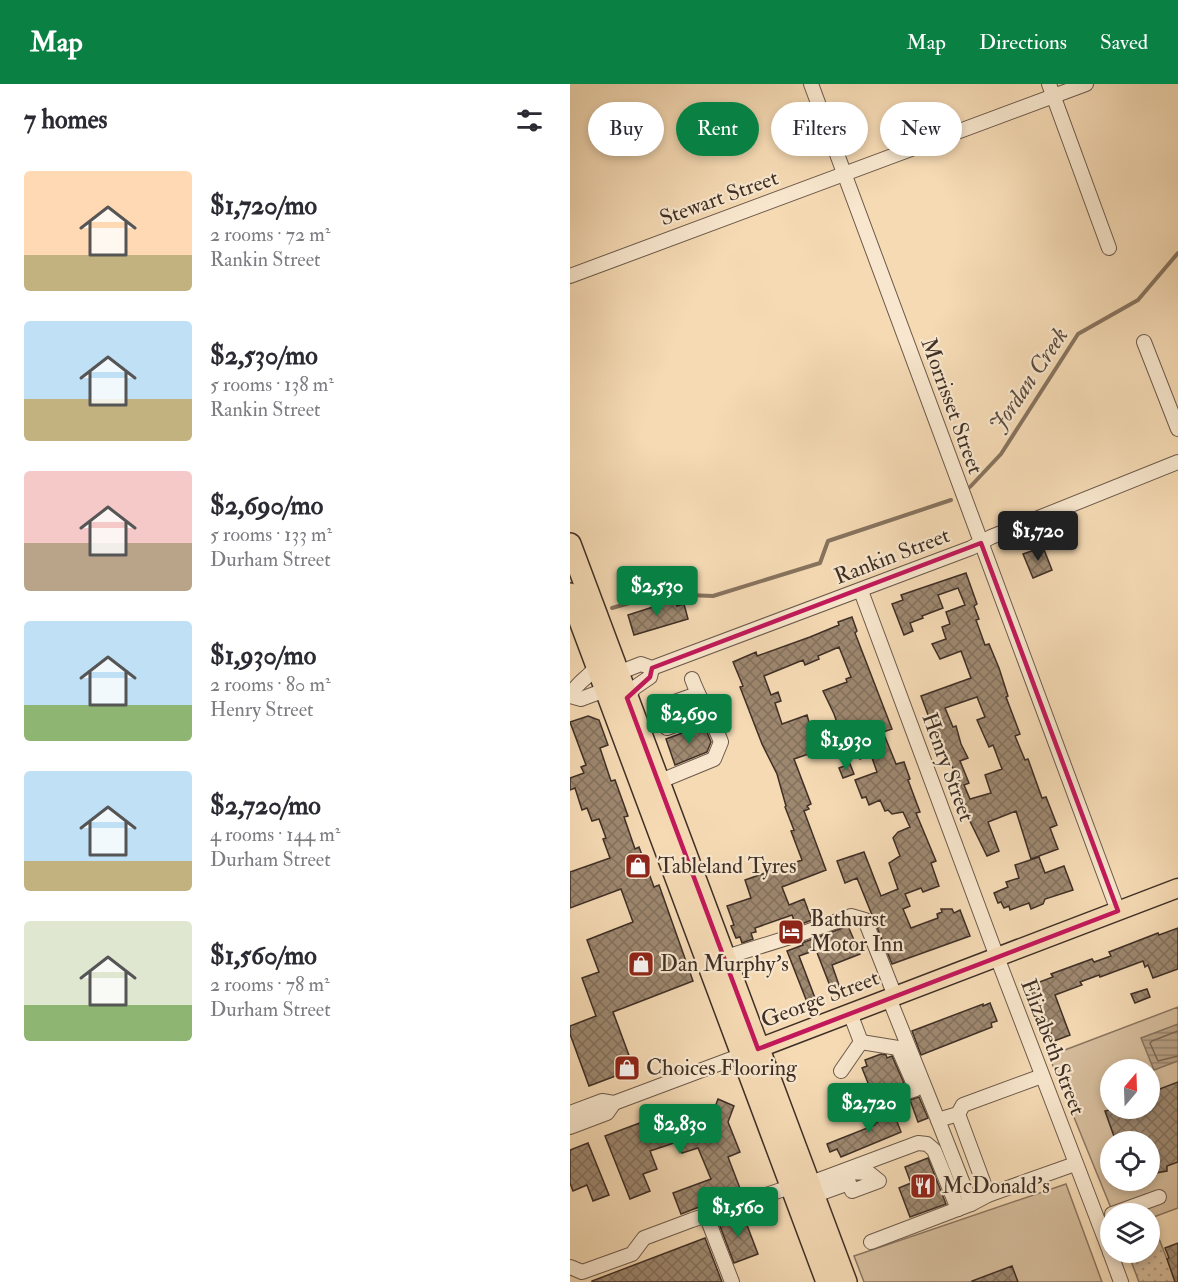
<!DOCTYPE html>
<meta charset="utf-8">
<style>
body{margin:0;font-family:"IM FELL Double Pica",serif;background:#f2f2f3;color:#2b2b33;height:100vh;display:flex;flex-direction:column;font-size:22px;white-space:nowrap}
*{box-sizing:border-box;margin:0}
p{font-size:20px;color:#7c7c81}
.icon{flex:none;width:33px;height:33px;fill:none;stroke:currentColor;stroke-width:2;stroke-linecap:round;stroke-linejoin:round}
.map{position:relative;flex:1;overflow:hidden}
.side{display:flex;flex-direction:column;background:#fff;width:570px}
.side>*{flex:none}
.guide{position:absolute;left:18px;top:18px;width:500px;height:54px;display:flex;gap:12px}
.needle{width:39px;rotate:19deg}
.buttons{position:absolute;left:530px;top:975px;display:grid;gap:12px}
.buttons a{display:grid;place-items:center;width:60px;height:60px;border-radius:50%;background:#fff;box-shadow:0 3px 9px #0003;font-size:30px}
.price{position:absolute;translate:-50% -51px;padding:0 14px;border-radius:6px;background:#0b8043;color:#fff;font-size:20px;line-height:39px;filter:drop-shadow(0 2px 3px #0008)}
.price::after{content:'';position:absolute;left:50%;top:36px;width:18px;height:14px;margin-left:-9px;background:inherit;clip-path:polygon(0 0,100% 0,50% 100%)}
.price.on{background:#222;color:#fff}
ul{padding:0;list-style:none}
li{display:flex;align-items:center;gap:18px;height:150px;padding:0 24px}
li span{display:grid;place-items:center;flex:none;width:168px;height:120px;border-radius:6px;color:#555}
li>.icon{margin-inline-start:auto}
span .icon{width:72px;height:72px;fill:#fffc;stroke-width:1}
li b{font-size:26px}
h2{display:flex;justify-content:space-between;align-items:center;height:72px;padding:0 24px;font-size:26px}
.tag{padding:0 21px;border-radius:27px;background:#fff;box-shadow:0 3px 9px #0003;font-size:21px;line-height:54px}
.tag.on{background:#0b8043;color:#fff}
header{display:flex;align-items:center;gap:36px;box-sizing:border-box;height:84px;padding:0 30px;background:#0b8043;color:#fff}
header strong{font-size:28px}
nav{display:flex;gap:33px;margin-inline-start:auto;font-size:21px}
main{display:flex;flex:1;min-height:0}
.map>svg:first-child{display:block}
.grass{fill:url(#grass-dots);stroke:#8a7661;stroke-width:1.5}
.pitch{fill:#d6bd9c;stroke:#8a7661;stroke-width:1.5;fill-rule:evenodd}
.water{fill:url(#water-rules);stroke:#87735e;stroke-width:1.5}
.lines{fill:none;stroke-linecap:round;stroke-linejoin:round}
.shore{stroke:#7b6855;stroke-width:1.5}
.stream{stroke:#87735e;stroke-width:4}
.building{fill:url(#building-cross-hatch);stroke:#3f2f26;stroke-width:1.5;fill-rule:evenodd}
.minor-casing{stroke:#6c5a4a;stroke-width:16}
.major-casing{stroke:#3f2f26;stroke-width:21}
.highway-casing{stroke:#3f2f26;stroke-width:24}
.minor{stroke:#f8e7ce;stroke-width:14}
.major{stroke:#f5dab4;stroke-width:18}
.highway{stroke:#f5dab4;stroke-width:21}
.marked{fill:none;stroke:#c2185b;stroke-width:4.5;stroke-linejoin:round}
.labels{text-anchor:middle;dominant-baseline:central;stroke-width:4.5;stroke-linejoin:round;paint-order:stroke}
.street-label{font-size:22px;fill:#3f2f26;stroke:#f8e7ce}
.poi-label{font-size:22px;fill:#3f2f26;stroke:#f8e7ce;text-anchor:start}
.water-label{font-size:24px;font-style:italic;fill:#5d4b3e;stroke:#f8e7ce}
</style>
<header>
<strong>Map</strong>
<nav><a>Map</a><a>Directions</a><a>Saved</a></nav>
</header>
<main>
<section class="side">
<h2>7 homes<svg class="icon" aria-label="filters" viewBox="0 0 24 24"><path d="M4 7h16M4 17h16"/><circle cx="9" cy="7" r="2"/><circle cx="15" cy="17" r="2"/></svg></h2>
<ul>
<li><span style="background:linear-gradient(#ffd9b3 70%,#c2b280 0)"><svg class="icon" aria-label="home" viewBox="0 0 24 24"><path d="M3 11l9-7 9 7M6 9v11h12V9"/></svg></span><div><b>$1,720/mo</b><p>2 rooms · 72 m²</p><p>Rankin Street</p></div></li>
<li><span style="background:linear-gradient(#bfe0f5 65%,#c2b280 0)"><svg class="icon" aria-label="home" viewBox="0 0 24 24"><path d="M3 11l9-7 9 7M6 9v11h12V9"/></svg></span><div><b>$2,530/mo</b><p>5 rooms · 138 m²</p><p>Rankin Street</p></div></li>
<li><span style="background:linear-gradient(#f6c9c9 60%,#b9a48a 0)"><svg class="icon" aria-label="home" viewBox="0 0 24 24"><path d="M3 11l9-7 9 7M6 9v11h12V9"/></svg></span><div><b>$2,690/mo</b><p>5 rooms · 133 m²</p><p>Durham Street</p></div></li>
<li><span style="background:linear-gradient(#bfe0f5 70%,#8fb573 0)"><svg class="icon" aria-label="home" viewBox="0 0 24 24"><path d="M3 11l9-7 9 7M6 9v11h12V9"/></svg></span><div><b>$1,930/mo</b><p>2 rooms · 80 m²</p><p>Henry Street</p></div></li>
<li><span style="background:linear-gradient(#bfe0f5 75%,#c2b280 0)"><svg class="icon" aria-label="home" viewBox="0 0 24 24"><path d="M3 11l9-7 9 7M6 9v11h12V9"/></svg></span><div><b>$2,720/mo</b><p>4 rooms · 144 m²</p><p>Durham Street</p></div></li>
<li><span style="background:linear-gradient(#dfe7d0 70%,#8fb573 0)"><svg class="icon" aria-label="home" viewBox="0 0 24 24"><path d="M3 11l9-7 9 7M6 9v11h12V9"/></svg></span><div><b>$1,560/mo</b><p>2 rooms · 78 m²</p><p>Durham Street</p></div></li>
</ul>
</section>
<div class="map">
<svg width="608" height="1198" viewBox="0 0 608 1198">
<defs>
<pattern id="grass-dots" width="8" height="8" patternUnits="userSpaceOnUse" patternTransform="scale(1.5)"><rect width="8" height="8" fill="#d6bd9c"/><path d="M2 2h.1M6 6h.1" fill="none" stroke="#af9a7f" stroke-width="1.8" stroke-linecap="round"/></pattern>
<pattern id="water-rules" width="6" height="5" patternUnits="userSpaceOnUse" patternTransform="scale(1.5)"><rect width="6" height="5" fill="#b7a084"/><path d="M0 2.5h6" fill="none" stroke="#96836c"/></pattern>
<pattern id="building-cross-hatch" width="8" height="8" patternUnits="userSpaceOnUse" patternTransform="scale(1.5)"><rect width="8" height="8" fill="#9e8870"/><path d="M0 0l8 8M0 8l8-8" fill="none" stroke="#82705c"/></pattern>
</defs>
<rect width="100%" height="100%" fill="#f5dab4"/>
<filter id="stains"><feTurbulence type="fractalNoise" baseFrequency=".00333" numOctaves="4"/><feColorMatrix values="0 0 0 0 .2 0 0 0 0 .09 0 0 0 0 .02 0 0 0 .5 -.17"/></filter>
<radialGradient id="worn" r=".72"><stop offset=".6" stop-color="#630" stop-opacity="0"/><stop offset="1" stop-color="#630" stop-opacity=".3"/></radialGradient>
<!-- grass -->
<polygon class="grass" points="577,1124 606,1198 569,1198 558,1169 579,1168 579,1130 562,1129"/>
<!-- pitch -->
<g class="pitch">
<path d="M608,923V1124L581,1134L577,1124L543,1129L479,972ZM540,986H579V1024H540ZM540,1058H579V1096H540Z"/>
<polygon points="496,1100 532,1198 294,1198 284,1172"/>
</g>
<!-- water -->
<polygon class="water" points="608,940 608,977 584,986 571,954"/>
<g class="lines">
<!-- shore -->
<polyline class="shore" points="608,947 582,957 580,959 588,977 608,972"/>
<!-- stream -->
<g class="stream">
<polyline points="400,403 431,370 508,250 568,216 608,169"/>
<polyline points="42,524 91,510 143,512 250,479 258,457 381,416"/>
</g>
</g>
<!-- building -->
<g class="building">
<polygon points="473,463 482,486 463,494 453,470"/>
<path d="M396,489L407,520L404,522L409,535L406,536L415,561L419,560L429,584L438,612L436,613L450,650L445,652L455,676L458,675L472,714L476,713L487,741L480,744L488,765L461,775L446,727L418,738L429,767L417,772L391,719L385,703L391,701L374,666L367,646L364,647L351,612L401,594L391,567L370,575L362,560L376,555L372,543L380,540L376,528L395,521L388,504L368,511L373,524L352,532L353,534L340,539L343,547L334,551L322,520L333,516L331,511ZM407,613L415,633L407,636L419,663L423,661L432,685L415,691L421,709L400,715L394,701L399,699L390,677L398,674L391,660L386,642L383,643L375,624Z"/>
<polygon points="105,516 107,522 114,520 118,535 64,551 58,531"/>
<polygon points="282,533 287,547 285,549 322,645 313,648 326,680 334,678 340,695 338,696 350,728 346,729 366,777 361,779 369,802 353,808 351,804 335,810 340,822 333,825 341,844 368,834 367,830 372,828 371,825 382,825 384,829 390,826 400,852 322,880 287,794 275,799 267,777 294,768 311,812 328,805 319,779 330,772 323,754 328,748 340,743 333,728 322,730 318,726 315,727 310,716 299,721 296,713 292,714 285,696 307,688 301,671 290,675 284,659 275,662 264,630 253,607 277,598 276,595 281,593 269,563 248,572 249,575 235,581 233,576 194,592 201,611 208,608 211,617 205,619 212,640 237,631 247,667 224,675 241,720 237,722 239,725 234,727 256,786 212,803 219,821 234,815 242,836 226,842 222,831 185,844 186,848 181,849 183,855 172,859 170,853 166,854 161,842 164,841 157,822 181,814 175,796 232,776 221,747 224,746 215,723 216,722 207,690 192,660 170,603 173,602 163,578 186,568 187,572 240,553 269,541 268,538"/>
<polygon points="18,632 29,636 38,661 30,664 41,697 45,696 58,732 54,733 65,765 69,763 84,803 89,801 123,897 43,928 64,985 19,1002 0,950 0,942 26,932 12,894 29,888 17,856 63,838 51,805 0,824 0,788 40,774 33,755 36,754 29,735 22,737 17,724 12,726 5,704 0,706 0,694 14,689 11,683 16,681 0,638"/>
<polygon points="134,641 141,658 137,668 105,681 96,655"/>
<polygon points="280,680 284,690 273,694 269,684"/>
<polygon points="469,773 475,789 494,782 503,806 475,815 473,820 461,825 459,819 440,826 439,822 434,824 431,818 428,819 424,809 438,803 436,798 449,794 445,781"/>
<polygon points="278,842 290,870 262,881 270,904 262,907 246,866 229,872 245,914 237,918 217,867 233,861 232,859"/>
<polygon points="608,844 608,885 583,894 578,881 575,883 573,877 530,893 529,891 510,898 512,901 485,911 500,951 484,957 471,924 468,925 459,902 483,893 481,890 522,875 524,878 541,872 539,868 588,849 589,851"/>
<polygon points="577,905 580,913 565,919 561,910"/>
<polygon points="420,919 427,937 421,939 422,943 351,971 342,947 413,920 413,922"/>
<polygon points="311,970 316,971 317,974 322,972 334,999 308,1008 305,1002 300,1004 292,984 297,982 295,976"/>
<polygon points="608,998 608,1078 597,1082 597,1087 579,1090 579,1058 546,1058 535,1027 549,1024 579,1024 579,1009"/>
<polygon points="349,1013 358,1034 348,1038 340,1016"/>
<polygon points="148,1015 164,1022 158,1038 170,1068 158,1073 171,1107 111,1130 103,1109 141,1095 128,1064 112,1069 107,1058 80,1067 87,1085 73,1090 80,1107 60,1115 35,1052 91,1031 97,1048 142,1031"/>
<polygon points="321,1022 331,1048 271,1073 267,1065 260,1068 257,1060 305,1041 304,1040 308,1038 304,1027"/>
<polygon points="18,1059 39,1111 23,1117 17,1101 3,1107 0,1099 0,1066"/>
<polygon points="358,1074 376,1120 340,1133 329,1104 341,1099 335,1083"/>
<polygon points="172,1128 188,1170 164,1179 148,1137"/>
<polygon points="135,1154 152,1198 22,1198 22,1197"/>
<polygon points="608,1159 608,1198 605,1198 597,1175 599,1174 595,1164"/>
<polygon points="442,1182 448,1198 402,1198 402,1197"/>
</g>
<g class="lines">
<defs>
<g id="minor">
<polyline points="241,0 548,827"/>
<polyline points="479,0 539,164"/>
<polyline points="0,192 516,0"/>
<polyline points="574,258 608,345"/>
<polyline points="291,507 427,873 540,1168"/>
<polyline points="0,612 11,615 35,606 48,589 71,580 82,584 401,464 421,453 608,378"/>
<path d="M0,612C7,598 17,595 26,583"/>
<polyline points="57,614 64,604 80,593 82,584"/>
<polyline points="117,614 122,625 120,635 97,644 90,623 127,610"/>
<path d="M88,698L144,675L151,658C143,636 130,617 122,595"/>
<polyline points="153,874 236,848 281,832 295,836 325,912"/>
<polyline points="319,914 368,1036"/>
<polyline points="271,987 291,958 280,929"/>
<polyline points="281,1014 305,1018 346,1005 328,964 291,958"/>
<polyline points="0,1029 32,1017 44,1019 172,971"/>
<polyline points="388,1030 418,1111"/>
<polyline points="0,1043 37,1029 44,1019"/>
<polyline points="238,1100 348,1059 357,1060 364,1066 388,1125"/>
<polyline points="243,1112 279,1099 282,1107 309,1097 299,1089 280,1088"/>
<polyline points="401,1120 368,1036 388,1030 393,1021 472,992"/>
<polyline points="542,1130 589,1113"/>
<polyline points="136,1131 162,1198"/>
<polyline points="301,1158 401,1120 418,1111 505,1080"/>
<polyline points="540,1168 551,1198"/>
<polyline points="0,1183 12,1188 62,1170 74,1154 122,1136 220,1103"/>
</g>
<polyline id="major" points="176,969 608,804"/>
<g id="highway">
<polyline points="0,460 276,1198"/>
<polyline points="0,510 257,1198"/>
</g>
</defs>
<!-- minor casing -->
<use href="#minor" class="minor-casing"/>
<!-- major casing -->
<use href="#major" class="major-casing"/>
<!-- highway casing -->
<use href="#highway" class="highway-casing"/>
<!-- minor -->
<use href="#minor" class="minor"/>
<!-- major -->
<use href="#major" class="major"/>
<!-- highway -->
<use href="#highway" class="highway"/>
</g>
<!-- marked area -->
<path class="marked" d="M411,459L548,827L188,965L57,614L80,593L82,584Z"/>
<!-- icons -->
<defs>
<symbol id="shop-square" viewBox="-11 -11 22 22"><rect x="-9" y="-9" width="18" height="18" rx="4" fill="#8f2418" stroke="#f8e7ce"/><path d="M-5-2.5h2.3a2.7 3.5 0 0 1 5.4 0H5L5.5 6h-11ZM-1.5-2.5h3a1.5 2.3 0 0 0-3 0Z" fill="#fff"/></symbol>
<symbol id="hotel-square" viewBox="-11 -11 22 22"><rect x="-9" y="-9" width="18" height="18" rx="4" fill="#8f2418" stroke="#f8e7ce"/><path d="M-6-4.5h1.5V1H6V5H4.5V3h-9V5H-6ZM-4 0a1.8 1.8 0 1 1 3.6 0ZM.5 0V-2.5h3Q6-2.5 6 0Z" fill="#fff"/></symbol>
<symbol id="restaurant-square" viewBox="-11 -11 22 22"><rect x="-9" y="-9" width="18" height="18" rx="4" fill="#8f2418" stroke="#f8e7ce"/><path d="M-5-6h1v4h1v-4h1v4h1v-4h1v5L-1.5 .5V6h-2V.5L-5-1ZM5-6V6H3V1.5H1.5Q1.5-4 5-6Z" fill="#fff"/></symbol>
</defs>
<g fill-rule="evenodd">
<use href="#shop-square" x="53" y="767" width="30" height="30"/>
<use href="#hotel-square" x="206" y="833" width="30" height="30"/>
<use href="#shop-square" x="56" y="865" width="30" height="30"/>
<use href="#shop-square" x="42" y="969" width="30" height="30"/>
<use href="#restaurant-square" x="338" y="1087" width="30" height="30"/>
</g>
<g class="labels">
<!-- street labels -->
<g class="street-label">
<text transform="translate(149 114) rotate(-20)">Stewart Street</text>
<text transform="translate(382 322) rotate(70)">Morrisset Street</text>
<text transform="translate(322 472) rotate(-21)">Rankin Street</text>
<text transform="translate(378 683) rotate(70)">Henry Street</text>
<text transform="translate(250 915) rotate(-21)">George Street</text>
<text transform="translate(483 963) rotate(69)">Elizabeth Street</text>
</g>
<!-- poi labels -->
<g class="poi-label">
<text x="88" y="782">Tableland Tyres</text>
<text x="240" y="835">Bathurst<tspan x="240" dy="25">Motor Inn</tspan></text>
<text x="90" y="880">Dan Murphy's</text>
<text x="76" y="984">Choices Flooring</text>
<text x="372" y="1102">McDonald's</text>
</g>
<!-- water labels -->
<g class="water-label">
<text transform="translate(459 296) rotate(-56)">Jordan Creek</text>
</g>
</g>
<rect width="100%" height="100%" filter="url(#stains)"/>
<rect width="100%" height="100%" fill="url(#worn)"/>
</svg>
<div class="buttons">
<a><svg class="needle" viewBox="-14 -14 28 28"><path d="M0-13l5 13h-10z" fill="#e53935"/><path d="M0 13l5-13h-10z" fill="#7c7c81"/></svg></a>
<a><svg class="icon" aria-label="locate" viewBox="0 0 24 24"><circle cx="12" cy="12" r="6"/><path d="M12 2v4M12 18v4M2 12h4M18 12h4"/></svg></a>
<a><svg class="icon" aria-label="layers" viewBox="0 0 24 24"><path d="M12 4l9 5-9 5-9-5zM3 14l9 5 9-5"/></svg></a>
</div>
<b class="price on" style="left:468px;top:478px">$1,720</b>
<b class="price" style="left:87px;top:533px">$2,530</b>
<b class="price" style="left:119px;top:661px">$2,690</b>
<b class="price" style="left:276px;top:687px">$1,930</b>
<b class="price" style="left:299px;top:1050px">$2,720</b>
<b class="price" style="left:110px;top:1071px">$2,830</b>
<b class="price" style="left:168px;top:1154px">$1,560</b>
<div class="guide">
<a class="tag">Buy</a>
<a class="tag on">Rent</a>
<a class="tag">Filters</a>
<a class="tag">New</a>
</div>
</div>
</main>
